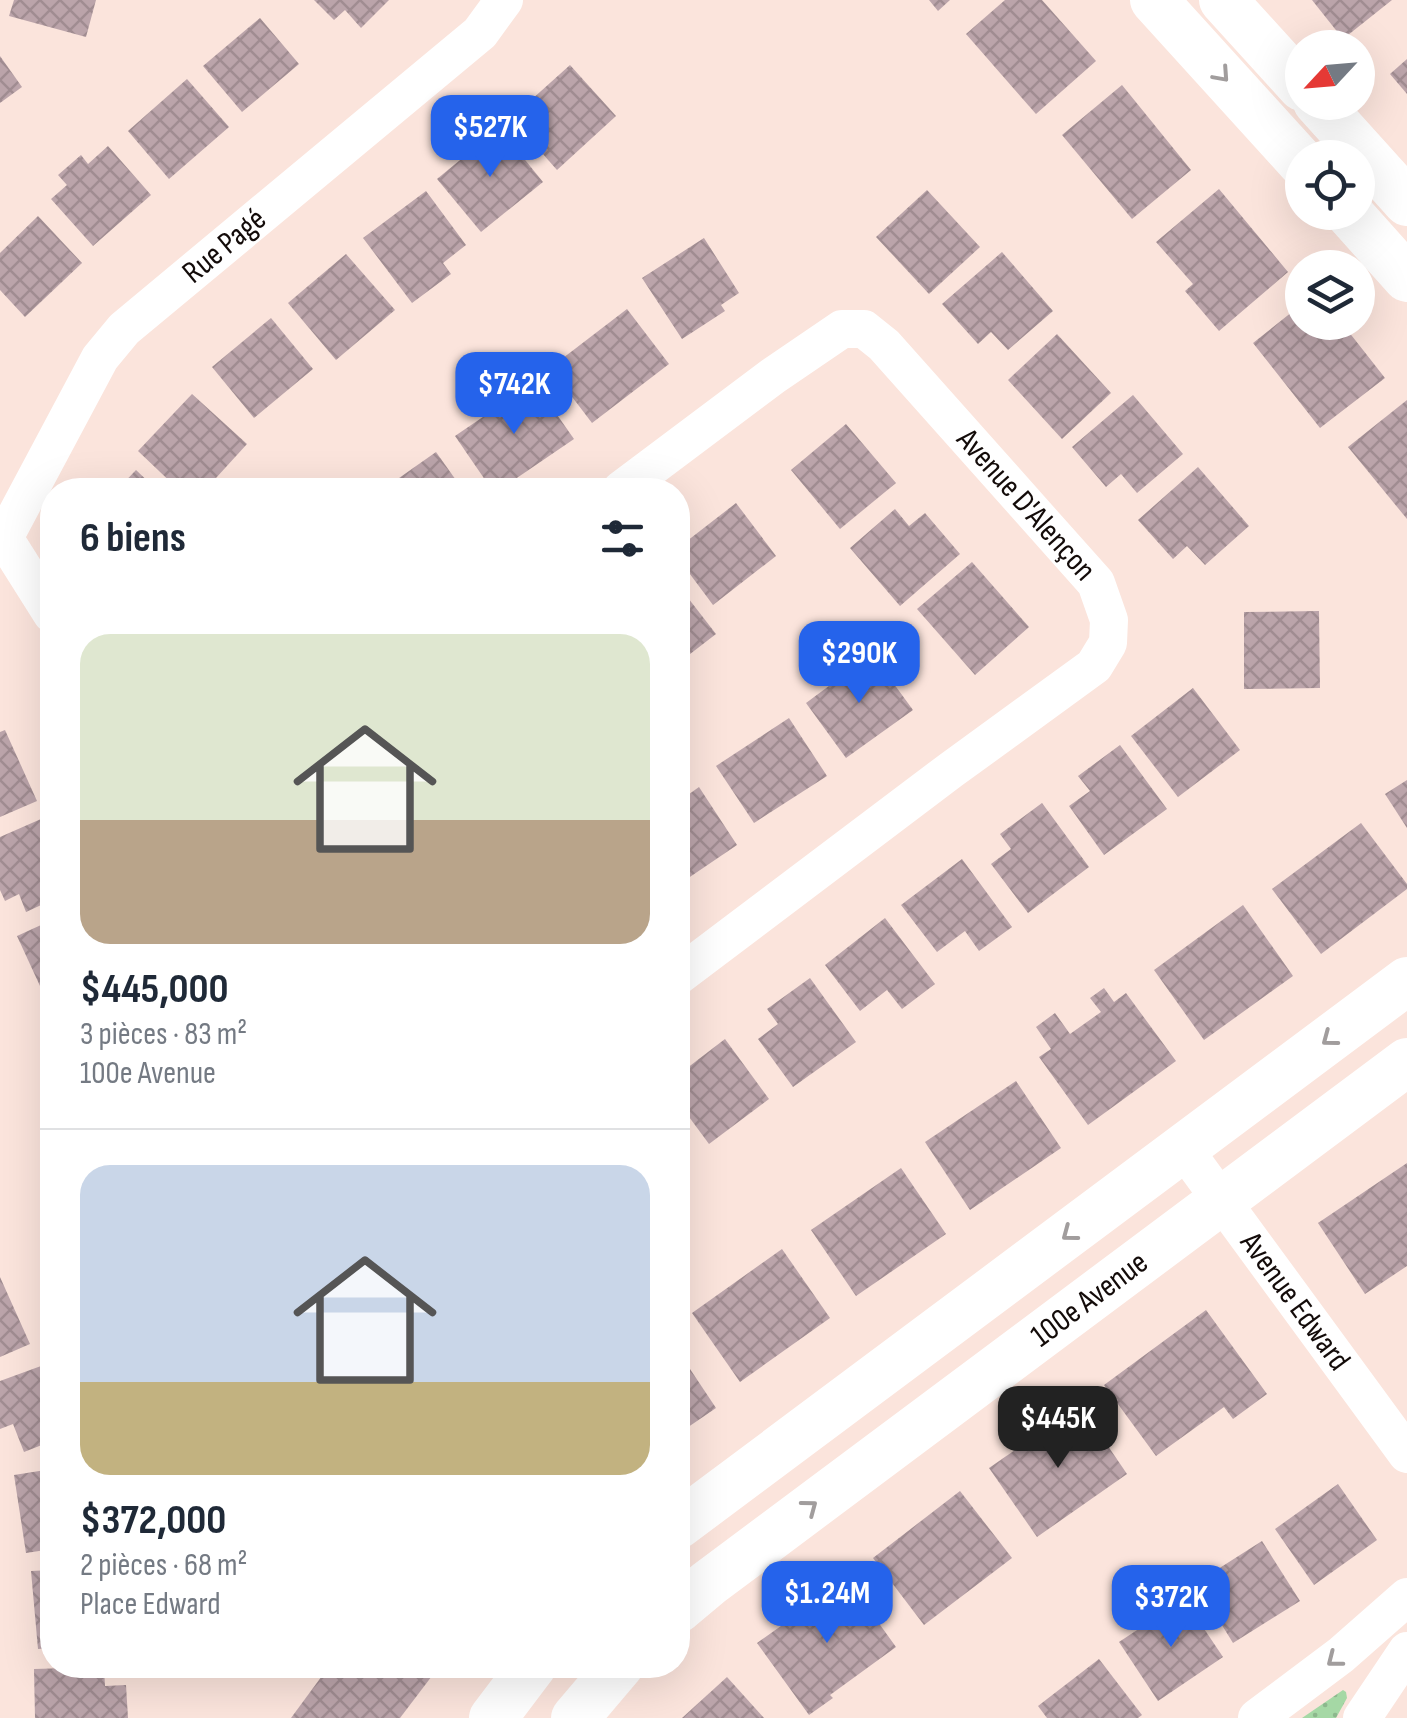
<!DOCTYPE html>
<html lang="fr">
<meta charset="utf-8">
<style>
body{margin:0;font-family:"Sofia Sans Condensed",sans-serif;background:#f2f2f3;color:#1f2937;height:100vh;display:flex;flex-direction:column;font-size:38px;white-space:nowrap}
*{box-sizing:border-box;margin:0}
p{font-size:32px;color:#747a83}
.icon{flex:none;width:55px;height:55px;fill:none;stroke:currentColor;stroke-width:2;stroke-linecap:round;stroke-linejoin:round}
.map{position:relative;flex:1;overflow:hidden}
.details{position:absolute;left:40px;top:478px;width:650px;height:1200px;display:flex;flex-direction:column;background:#fff;border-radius:40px;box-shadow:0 10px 40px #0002}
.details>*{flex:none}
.needle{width:65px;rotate:244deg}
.tools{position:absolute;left:1285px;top:30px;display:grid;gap:20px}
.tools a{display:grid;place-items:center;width:90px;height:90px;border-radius:50%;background:#fff;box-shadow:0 10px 40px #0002;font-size:50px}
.price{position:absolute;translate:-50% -85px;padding:0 22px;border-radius:20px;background:#2563eb;color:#fff;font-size:32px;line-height:65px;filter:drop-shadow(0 2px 5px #0008)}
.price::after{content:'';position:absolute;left:50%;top:60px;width:30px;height:22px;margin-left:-15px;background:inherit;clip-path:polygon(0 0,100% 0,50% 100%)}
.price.current{background:#222;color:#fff}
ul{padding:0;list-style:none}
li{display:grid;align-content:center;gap:20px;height:530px;padding:0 40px}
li+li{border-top:2px solid #e0e1e3}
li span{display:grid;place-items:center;height:310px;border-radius:30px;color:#555}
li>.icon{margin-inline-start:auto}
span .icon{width:180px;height:180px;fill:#fffc;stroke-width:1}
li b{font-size:42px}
h2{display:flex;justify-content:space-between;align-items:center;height:120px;padding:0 40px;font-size:42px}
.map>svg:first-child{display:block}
.grass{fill:url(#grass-dots)}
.building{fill:url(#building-cross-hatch)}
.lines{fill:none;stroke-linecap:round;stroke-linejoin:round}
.minor{stroke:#fff;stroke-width:38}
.tertiary{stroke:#fff;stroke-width:48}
.oneway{stroke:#a19d9d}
.labels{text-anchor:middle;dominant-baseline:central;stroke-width:9;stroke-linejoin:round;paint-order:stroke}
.street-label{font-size:32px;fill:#130b09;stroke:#fbe4dc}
</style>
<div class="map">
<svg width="1407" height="1718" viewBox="0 0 1407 1718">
<defs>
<pattern id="grass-dots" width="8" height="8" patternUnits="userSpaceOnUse" patternTransform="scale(2.5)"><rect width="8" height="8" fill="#a5d8a5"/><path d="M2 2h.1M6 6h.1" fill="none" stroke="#8db88d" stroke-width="1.8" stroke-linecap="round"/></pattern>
<pattern id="building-cross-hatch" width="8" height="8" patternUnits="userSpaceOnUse" patternTransform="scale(2.5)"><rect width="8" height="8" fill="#bba4aa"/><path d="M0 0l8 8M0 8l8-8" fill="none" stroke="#a08c91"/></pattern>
</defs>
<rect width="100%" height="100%" fill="#fbe4dc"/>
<!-- grass -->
<polygon class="grass" points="1343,1690 1346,1692 1347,1698 1336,1718 1302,1718"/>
<!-- building -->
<g class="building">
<polygon points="14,0 96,0 86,37 9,16"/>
<polygon points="314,0 389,0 361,28 345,10 334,20"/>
<polygon points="929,0 950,0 938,11"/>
<polygon points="1005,0 1042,0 1096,61 1036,114 966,34"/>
<polygon points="1312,0 1392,0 1343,39"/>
<polygon points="260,18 299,64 242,112 203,66"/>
<polygon points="0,56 22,87 0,103"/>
<polygon points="1407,59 1407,94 1390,74"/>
<polygon points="570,65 616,116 557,170 511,118"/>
<polygon points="187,79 229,127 169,179 128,131"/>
<polygon points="1122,85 1191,170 1132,219 1062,135"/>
<polygon points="499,128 543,182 481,232 437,179"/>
<polygon points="108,146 151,195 93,246 51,199 67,185 58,175 81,155 88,164"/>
<polygon points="1219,189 1288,272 1219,331 1185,291 1193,284 1156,242"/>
<polygon points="927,190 980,247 929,294 876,237"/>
<polygon points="426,191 466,245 443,263 451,274 412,303 363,238"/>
<polygon points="38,216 82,263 25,317 0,290 0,253"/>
<polygon points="704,238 739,293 721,305 725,311 682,339 642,278"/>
<polygon points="1002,252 1053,311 1008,350 991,332 978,344 942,304"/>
<polygon points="346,254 395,310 336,360 288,303"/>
<polygon points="1302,304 1302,322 1341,322 1385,378 1320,428 1253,343"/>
<polygon points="627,309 669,364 592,423 550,368"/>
<polygon points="271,318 313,369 254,418 212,367"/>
<polygon points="1057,334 1111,393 1062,439 1008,380"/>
<polygon points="534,382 574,439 499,490 492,490 455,436"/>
<polygon points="192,394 247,444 205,490 179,490 138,451"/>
<polygon points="1133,395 1183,454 1137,493 1121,474 1106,487 1072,447"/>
<polygon points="1407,400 1407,519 1348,447"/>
<polygon points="846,424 896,483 840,529 791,470"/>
<polygon points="436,452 463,490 382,490"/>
<polygon points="1198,467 1249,526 1205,565 1187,546 1173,559 1138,520"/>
<polygon points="136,470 157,490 117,490"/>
<polygon points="736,503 776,556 713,605 678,558 678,548"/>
<polygon points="895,509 909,526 925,513 960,554 900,606 850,548"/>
<polygon points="972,562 1029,627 975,675 917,609"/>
<polygon points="678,585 716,634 681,661 678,656"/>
<polygon points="1319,611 1320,688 1244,689 1244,612"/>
<polygon points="872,654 913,710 846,758 806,703"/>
<polygon points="1193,688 1240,750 1178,797 1131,736"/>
<polygon points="789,718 827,776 754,823 716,766"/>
<polygon points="5,730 37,801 0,817 0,732"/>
<polygon points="1120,745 1167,809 1104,855 1069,806 1090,791 1078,776"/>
<polygon points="1407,780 1407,828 1385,794"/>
<polygon points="699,787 737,845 678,885 678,802"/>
<polygon points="1042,803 1089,867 1028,913 991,864 1011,849 1000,834"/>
<polygon points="41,819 52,844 52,900 26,912 19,894 5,901 0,890 0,837"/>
<polygon points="1361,823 1407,884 1407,889 1321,954 1272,889"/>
<polygon points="962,859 1012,927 979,951 965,931 937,952 901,905"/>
<polygon points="1243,905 1293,976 1204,1040 1154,970"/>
<polygon points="885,918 935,984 902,1009 887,990 860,1011 825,965"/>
<polygon points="52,920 52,1012 17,936"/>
<polygon points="810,978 856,1042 793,1087 758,1039 778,1024 767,1009"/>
<polygon points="1104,988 1114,1002 1126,993 1176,1061 1088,1125 1039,1057 1051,1049 1036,1027 1055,1013 1070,1034 1101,1012 1090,998"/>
<polygon points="725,1039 769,1099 709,1144 678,1102 678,1075"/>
<polygon points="1016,1081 1061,1148 970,1210 925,1142"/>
<polygon points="678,1129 690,1147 678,1156"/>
<polygon points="1407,1163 1407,1266 1365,1294 1318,1223"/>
<polygon points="901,1168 946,1234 856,1296 811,1230"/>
<polygon points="782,1249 830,1318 740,1382 692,1313"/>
<polygon points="0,1277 30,1344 0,1357"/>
<polygon points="1206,1310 1267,1394 1233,1419 1224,1407 1156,1456 1104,1385"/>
<polygon points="678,1351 716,1408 678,1434"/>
<polygon points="52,1362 52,1441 24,1452 13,1424 0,1429 0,1381"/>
<polygon points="1080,1405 1127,1474 1037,1537 989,1468"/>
<polygon points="52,1469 52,1549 26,1553 14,1475"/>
<polygon points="1338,1484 1377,1540 1314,1585 1275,1529"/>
<polygon points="960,1491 1012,1558 924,1625 873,1558"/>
<polygon points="1262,1541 1300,1601 1233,1643 1196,1583"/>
<polygon points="52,1570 52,1648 38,1649 31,1571"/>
<polygon points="847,1579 896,1647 830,1695 833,1698 809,1715 757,1643"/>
<polygon points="1184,1599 1223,1657 1158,1701 1119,1642"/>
<polygon points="1099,1659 1142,1715 1138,1718 1047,1718 1038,1706"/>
<polygon points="330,1665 434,1665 438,1668 400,1718 291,1718"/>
<polygon points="104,1667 105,1686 126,1685 128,1718 35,1718 34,1669"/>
<polygon points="727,1677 764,1718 682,1718"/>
</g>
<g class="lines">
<!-- minor -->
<g class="minor">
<path id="s1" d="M621,490L773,376L842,329H864L884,345L1096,583L1109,620L1108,643L1094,666L951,770L678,976"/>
<polyline points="0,536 4,538 52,614"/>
<path id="s2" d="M4,538L100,358L124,329L480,33L504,0"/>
<path id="s3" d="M1183,1148L1407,1454"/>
<polyline points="1257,1718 1341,1655 1407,1597"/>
<polyline points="1362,1718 1407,1651"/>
</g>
<!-- tertiary -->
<g class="tertiary">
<polyline points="1154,0 1302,163"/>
<polyline points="1223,0 1302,87"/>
<polyline points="1317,102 1407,202"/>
<polyline points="1348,212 1407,278"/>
<polyline points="678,1525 1407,981"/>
<path id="s4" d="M678,1609L709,1583L1407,1062"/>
<polyline points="493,1718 533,1665"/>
<polyline points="575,1718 620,1665"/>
</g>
</g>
<!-- one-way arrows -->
<defs><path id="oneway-chevron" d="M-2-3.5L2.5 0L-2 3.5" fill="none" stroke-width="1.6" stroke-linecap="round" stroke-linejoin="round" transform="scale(2.5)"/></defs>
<g class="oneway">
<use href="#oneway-chevron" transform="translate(1222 75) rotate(48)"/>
<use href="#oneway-chevron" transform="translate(1329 1039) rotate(143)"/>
<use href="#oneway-chevron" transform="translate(1069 1234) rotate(143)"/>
<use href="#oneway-chevron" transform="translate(810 1507) rotate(-37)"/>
<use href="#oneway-chevron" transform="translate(1334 1660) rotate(142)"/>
</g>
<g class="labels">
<!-- street labels -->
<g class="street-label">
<text stroke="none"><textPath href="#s2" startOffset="372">Rue Pagé</textPath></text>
<text stroke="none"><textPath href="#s1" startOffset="535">Avenue D'Alençon</textPath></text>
<text stroke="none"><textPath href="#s4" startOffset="515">100e Avenue</textPath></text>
<text stroke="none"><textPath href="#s3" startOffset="190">Avenue Edward</textPath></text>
</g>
</g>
</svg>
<div class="tools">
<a><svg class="needle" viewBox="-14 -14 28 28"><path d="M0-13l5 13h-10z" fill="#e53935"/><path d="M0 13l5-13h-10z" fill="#747a83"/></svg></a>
<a><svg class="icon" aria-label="locate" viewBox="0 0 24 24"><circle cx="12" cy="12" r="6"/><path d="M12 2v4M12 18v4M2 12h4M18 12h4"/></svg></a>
<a><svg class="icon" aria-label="layers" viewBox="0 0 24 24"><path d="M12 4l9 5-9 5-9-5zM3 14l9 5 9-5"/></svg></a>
</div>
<b class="price" style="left:490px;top:180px">$527K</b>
<b class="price" style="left:514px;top:437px">$742K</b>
<b class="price" style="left:859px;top:706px">$290K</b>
<b class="price current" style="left:1058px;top:1471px">$445K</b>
<b class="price" style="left:827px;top:1646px">$1.24M</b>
<b class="price" style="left:1171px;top:1650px">$372K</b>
<section class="details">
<h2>6 biens<svg class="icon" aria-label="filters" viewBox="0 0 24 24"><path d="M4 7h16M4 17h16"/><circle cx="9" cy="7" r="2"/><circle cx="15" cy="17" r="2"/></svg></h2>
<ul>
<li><span style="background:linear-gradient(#dfe7d0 60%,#b9a48a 0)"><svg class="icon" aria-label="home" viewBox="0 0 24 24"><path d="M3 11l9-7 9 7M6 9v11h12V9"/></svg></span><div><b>$445,000</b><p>3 pièces · 83 m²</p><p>100e Avenue</p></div></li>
<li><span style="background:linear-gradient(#c9d6e8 70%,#c2b280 0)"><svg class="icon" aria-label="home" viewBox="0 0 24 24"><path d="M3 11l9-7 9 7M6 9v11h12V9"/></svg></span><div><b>$372,000</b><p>2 pièces · 68 m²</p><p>Place Edward</p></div></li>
</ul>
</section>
</div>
